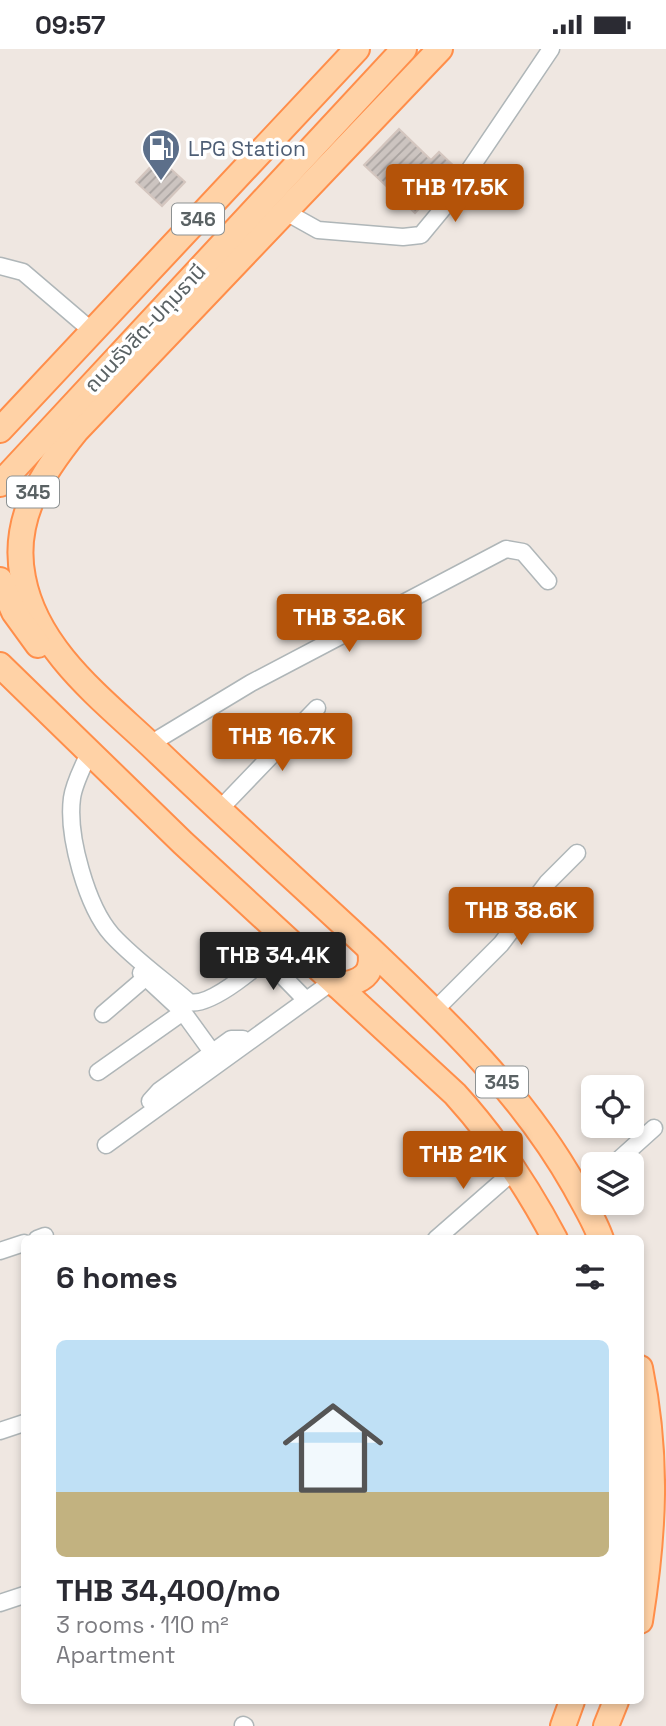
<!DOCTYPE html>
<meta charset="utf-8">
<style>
body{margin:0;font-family:"Space Grotesk","Noto Sans Thai",sans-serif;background:#f2f2f3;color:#2b2b33;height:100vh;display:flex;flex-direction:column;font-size:26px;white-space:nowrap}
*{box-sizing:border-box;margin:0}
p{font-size:23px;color:#7c7c81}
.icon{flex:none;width:38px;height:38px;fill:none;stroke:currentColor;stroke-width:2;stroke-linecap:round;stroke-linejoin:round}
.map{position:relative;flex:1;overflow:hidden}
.drawer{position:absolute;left:21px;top:1186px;width:623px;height:469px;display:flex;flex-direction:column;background:#fff;border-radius:10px;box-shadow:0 4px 10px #0003}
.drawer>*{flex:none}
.fabs{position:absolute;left:581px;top:1026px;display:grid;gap:14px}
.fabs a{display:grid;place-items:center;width:63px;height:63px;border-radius:10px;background:#fff;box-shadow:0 4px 10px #0003;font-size:35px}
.price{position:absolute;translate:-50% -60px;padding:0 16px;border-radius:7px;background:#b45309;color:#fff;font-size:23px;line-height:46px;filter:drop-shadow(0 2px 4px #0008)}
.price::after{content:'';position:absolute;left:50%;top:42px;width:21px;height:16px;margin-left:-10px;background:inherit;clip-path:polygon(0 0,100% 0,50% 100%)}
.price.active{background:#222;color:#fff}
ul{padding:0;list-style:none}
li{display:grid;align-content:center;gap:14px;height:371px;padding:0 35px}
li span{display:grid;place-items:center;height:217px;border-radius:10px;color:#555}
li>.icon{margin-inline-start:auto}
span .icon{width:126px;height:126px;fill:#fffc;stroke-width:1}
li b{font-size:30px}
h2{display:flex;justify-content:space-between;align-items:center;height:84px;padding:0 35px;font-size:30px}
.status{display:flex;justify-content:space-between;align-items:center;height:49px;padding:0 35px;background:#fff;direction:ltr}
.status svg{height:19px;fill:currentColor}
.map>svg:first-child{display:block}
.building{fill:url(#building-hatch);stroke:#d4c6bf;stroke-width:2}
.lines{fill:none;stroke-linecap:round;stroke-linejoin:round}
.street-casing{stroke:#afb6b8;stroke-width:19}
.primary-casing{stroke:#ff8e4a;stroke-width:28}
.street{stroke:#fff;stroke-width:16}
.primary{stroke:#ffd2a6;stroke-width:24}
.labels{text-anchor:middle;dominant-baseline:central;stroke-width:7;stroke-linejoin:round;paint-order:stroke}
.shield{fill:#fff;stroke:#8c9192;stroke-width:2}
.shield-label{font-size:19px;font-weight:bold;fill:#5a6264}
.service-label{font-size:21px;fill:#4e5e75;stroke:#fff;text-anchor:start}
.street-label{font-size:21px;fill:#5a6264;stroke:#fff}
</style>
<div class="status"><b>09:57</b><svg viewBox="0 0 49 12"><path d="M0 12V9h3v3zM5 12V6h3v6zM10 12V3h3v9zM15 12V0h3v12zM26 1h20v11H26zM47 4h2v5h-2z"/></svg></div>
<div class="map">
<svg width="666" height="1677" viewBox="0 0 666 1677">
<defs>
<pattern id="building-hatch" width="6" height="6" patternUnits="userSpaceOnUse" patternTransform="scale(1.75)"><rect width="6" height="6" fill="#ccc4c0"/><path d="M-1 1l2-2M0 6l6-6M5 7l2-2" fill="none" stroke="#a9a3a0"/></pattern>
</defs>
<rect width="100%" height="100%" fill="#efe7e1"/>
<!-- building -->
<g class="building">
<polygon points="399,80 431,111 439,103 457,120 415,164 364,116"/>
<polygon points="159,109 185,133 162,157 136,133"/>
</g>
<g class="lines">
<defs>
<g id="street">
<polyline points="284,162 318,181 403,188 421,186 445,157 551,0"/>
<polyline points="0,217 23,223 92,282"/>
<polyline points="150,695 251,634 506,500 523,503 548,532"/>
<path d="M89,704C83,718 74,734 72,749C67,787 87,858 112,886C135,911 164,931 189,953C213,959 269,907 287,891"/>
<polyline points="219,761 317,659"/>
<polyline points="266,910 306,951"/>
<polyline points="141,924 183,963 212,1003"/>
<polyline points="434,962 501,895 547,834 577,804"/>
<polyline points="103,965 145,929"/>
<polyline points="98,1023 183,963"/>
<polyline points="150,1052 159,1042 231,990 243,990"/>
<polyline points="106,1096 333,932"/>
<polyline points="614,1115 654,1079"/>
<polyline points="579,1146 593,1134"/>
<polyline points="37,1190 45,1187"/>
<polyline points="436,1190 515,1121"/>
<polyline points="0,1202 24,1194"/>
<polyline points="0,1382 24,1374"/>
<polyline points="0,1554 24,1546"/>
<polyline points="243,1676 245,1677"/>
</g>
<g id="primary">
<path d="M440,0L77,381C42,424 11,470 23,529C37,603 105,652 156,701C226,768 298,833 369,899C446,972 523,1045 575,1138C584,1155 595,1172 601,1190"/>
<polyline points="0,381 357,0"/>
<polyline points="0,435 404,0"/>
<polyline points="0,531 14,563 38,596"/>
<path d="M0,616L183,794L455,1045C495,1089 527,1137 555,1190"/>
<path d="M338,937C361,933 375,926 370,901"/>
<path d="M640,1319C658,1407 654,1484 640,1572"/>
<polyline points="563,1677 572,1652"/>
<polyline points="606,1677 616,1652"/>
</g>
</defs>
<!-- street casing -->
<use href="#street" class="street-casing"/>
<!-- primary casing -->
<use href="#primary" class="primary-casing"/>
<!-- street -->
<use href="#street" class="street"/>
<!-- primary -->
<use href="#primary" class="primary"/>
</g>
<!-- icons -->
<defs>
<symbol id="fuel-pin" viewBox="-11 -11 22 30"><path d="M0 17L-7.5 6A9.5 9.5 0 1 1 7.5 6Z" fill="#5c6f8a" stroke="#fff"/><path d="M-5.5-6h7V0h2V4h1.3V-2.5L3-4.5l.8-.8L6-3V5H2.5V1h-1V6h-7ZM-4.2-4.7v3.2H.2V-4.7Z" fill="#fff"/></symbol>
</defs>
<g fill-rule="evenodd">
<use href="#fuel-pin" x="139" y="77" width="44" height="60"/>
</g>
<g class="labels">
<!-- shield labels -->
<g class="shield">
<rect x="172" y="154.5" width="52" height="31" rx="5"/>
<rect x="7" y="427.5" width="52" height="31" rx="5"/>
<rect x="476" y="1017.5" width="52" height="31" rx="5"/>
</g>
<g class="shield-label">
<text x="198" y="170">346</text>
<text x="33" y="443">345</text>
<text x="502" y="1033">345</text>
</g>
<!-- service labels -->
<g class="service-label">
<text x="188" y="99">LPG Station</text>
</g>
<!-- street labels -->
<g class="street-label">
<text transform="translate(145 279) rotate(-47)">ถนนรังสิต-ปทุมธานี</text>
</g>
</g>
</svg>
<div class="fabs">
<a><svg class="icon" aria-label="locate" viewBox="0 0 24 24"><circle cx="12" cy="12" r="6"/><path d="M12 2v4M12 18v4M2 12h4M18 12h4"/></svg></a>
<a><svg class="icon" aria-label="layers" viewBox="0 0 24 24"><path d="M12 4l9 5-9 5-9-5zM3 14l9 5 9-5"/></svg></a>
</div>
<b class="price" style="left:455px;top:175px">THB 17.5K</b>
<b class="price" style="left:349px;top:605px">THB 32.6K</b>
<b class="price" style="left:282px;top:724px">THB 16.7K</b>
<b class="price" style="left:521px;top:898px">THB 38.6K</b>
<b class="price active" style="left:273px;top:943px">THB 34.4K</b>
<b class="price" style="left:463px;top:1142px">THB 21K</b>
<section class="drawer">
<h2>6 homes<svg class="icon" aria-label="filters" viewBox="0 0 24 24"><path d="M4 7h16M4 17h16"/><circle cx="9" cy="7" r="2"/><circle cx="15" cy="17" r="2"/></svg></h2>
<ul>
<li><span style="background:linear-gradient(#bfe0f5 70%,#c2b280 0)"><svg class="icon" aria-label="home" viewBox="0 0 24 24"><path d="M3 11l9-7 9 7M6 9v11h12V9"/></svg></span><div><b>THB 34,400/mo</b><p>3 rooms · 110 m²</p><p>Apartment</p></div></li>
</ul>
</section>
</div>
